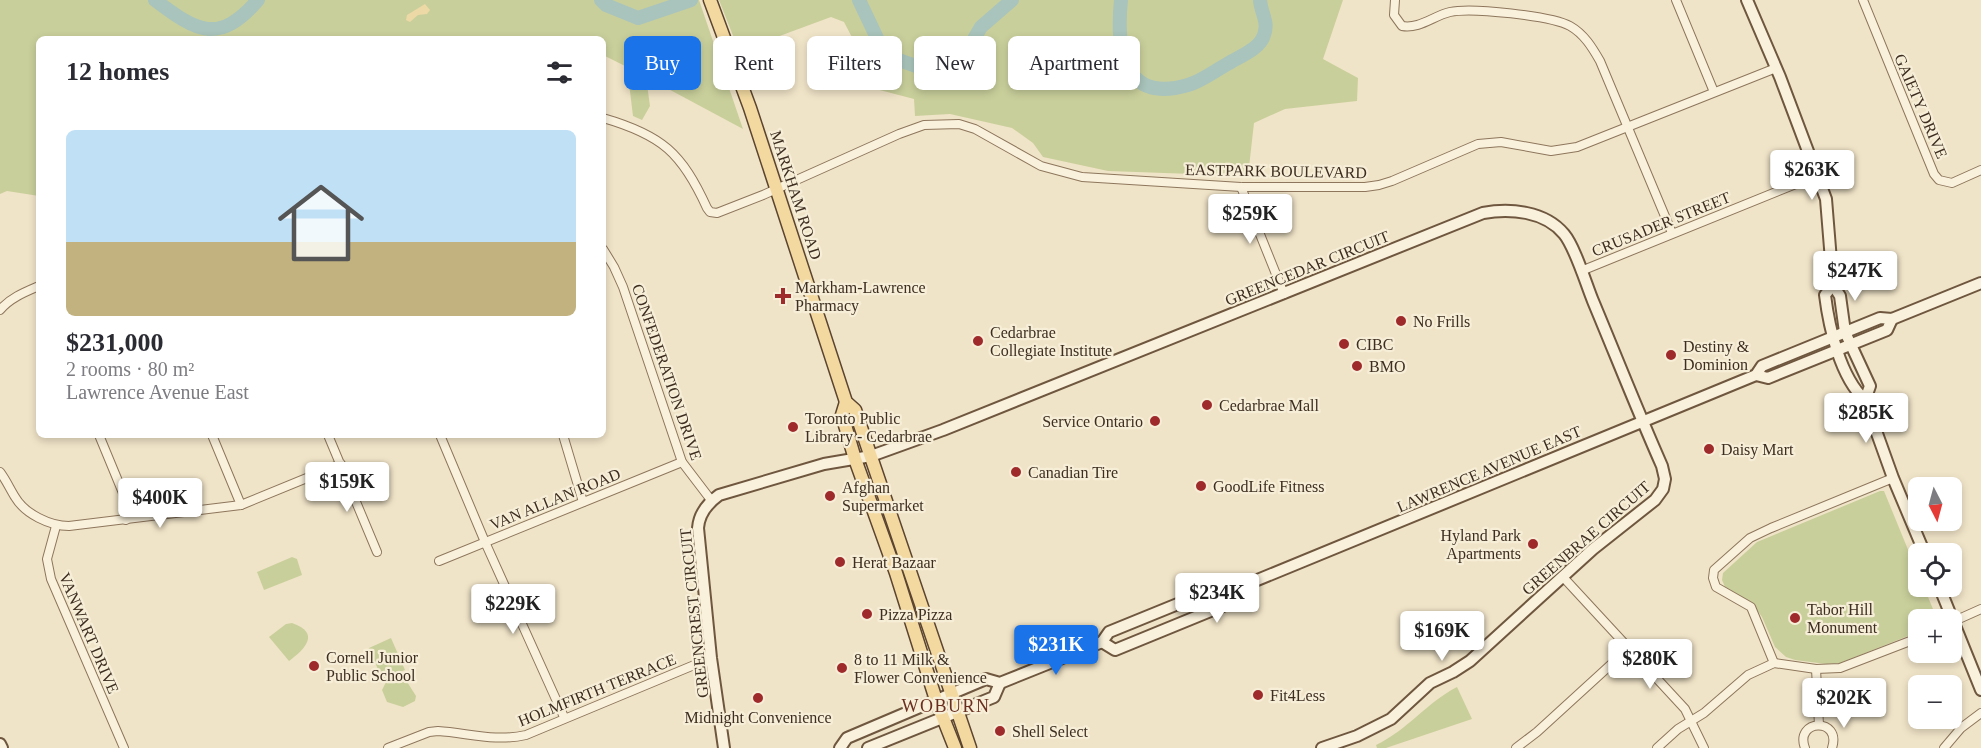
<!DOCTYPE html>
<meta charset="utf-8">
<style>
body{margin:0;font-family:Georgia,serif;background:#f2f2f3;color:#2b2b33;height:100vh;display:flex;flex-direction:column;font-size:22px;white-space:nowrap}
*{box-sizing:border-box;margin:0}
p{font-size:20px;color:#7c7c81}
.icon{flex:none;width:33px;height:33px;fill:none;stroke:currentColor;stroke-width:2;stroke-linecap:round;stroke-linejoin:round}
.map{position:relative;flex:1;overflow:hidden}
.side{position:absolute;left:36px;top:36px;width:570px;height:402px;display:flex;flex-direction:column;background:#fff;border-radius:9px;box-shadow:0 3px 9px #0003}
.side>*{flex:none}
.top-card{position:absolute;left:624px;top:36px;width:570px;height:54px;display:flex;gap:12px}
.needle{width:39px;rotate:174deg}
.controls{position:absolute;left:1908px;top:477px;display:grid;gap:12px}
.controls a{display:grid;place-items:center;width:54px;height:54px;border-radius:9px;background:#fff;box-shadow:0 3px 9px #0003;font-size:30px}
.price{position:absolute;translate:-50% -51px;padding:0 14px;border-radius:6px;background:#fff;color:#222;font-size:20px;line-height:39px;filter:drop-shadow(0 2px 3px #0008)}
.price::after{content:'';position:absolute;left:50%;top:36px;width:18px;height:14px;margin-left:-9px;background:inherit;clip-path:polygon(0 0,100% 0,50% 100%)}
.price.selected{background:#1a73e8;color:#fff}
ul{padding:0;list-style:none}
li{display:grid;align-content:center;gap:12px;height:318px;padding:0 30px}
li+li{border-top:2px solid #e1e1e2}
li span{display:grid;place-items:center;height:186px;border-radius:9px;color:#555}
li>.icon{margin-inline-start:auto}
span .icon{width:108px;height:108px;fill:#fffc;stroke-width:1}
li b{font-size:26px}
h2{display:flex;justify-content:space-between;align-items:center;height:72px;padding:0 30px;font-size:26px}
.chip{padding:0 21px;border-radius:9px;background:#fff;box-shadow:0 3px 9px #0003;font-size:21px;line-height:54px}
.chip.selected{background:#1a73e8;color:#fff}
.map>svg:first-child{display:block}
.green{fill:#c9cf9b}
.sand{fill:#ecd9a5}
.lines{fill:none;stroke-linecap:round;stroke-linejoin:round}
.river{stroke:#a9c4bc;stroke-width:14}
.street-casing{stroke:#8d765c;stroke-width:10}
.secondary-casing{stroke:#6f573f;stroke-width:14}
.primary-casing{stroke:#5b4430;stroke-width:15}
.street{stroke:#faf1dc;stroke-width:8}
.secondary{stroke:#faf1dc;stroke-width:10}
.primary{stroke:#f3d9a0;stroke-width:12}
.poi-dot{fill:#9e2a2b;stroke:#f7eed8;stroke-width:2}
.labels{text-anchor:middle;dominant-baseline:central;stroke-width:4.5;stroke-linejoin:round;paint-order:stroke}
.street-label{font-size:16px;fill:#3d2e20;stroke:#f7eed8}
.poi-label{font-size:16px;fill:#3d2e20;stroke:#f7eed8;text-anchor:start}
.neighbourhood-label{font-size:18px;letter-spacing:1.5px;fill:#6b2e1e;stroke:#f7eed8}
</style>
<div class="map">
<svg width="1981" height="748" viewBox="0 0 1981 748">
<rect width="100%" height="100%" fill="#f0e4c8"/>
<!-- green -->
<g class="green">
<polygon points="0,0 699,0 743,129 646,77 650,106 642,120 633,116 627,67 603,55 603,39 39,39 39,196 7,191 0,194"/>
<polygon points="719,0 1343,0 1323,59 1358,78 1357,101 1285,109 1254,123 1248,176 1108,171 1043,157 1033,143 1012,128 950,114 915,116 914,99 872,88 872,76 844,22 831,17 739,51"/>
<polygon points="1880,491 1884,491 1918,574 1918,586 1924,587 1937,619 1918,620 1918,632 1840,663 1826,664 1795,660 1786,657 1775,647 1762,617 1752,603 1725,587 1722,580 1723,573 1757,542"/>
<polygon points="292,557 297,559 302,575 264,590 257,572"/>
<path d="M292,623C321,633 305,649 289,661L269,637L286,624Z"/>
<polygon points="391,638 405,670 382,679 369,648"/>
<polygon points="398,677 404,677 416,696 415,701 403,707 387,702 382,690 386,682"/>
<path d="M1457,687L1472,719L1386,748H1377L1376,745C1409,729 1426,703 1457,687Z"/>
</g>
<!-- sand -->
<polygon class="sand" points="425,4 430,10 427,14 418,15 410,22 406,20 407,15"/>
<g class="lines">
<!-- river -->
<g class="river">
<path d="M155,0C197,32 219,45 258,0"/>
<polyline points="601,0 606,5 638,18 691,0"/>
<polyline points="859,0 885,55 924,69 945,70 961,61 981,27 1012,0"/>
<path d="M1121,0C1116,49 1123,104 1188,85C1202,81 1216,70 1229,63C1240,56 1260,49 1264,35C1269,21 1261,14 1260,0"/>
</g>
<defs>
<g id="street">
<path d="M1395,0L1394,15L1402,26C1420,29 1433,16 1450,12C1471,7 1552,16 1570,26C1584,34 1592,47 1600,61L1672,233"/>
<polyline points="1676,0 1714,92"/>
<polyline points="1863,0 1934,174 1939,180 1952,183 1981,170"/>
<path d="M603,118C662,135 682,153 707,208L710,212L717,213L763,195L899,134L924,125L959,124L975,129L1041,166L1082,177L1241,187H1365L1379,185L1392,181L1478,144L1501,142L1551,151L1577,147L1776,68"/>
<polyline points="1241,187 1284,294"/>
<polyline points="603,249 614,267 623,287 682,462 711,500"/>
<polyline points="1581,271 1818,175"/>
<path d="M0,310C10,298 25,292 39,286"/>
<polyline points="99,435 123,493 126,520"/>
<polyline points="212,435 241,505"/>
<polyline points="328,435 377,552"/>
<polyline points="440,435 485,542 564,717"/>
<polyline points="563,435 583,502"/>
<path d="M0,472C6,480 10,489 15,497C25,514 50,526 69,526L241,505L341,464"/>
<polyline points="56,526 47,559 51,579 124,748"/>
<polyline points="439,561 682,462"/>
<polyline points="1563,577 1685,709 1704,748"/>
<polyline points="1952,622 1981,609"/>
<polyline points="1774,663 1751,607 1716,587 1713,578 1714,570 1750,538 1771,528 1893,478"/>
<polyline points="1816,669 1819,725"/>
<path d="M388,748L429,732L438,731C468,733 496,742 526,735L711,658"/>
<polyline points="1516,748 1537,732 1629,648"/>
<polyline points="1657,748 1678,729 1704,713 1748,675 1774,663 1816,669 1840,668 1918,638"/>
<path d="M1805,748C1794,719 1842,717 1832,748"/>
<polyline points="1944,748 1961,728 1981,713"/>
</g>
<g id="secondary">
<polyline points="1747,0 1780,77 1826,199 1833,285 1840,296 1845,332 1870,386 1865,400"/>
<path d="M1833,285L1825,295C1829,327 1840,377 1865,400L1893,478L1925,554"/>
<polyline points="1756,375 1768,378 1887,330 1892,319"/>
<polyline points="1939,586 1981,690"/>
<polyline points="1102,642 1115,650 1225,605 1233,590 1756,375 1762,366 1880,318 1892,319 1981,283"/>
<polyline points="0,744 2,748"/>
<path d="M724,748L711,658L698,528C699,514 708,503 719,495L824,464L871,456L943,430L1483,213C1510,208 1545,211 1564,234C1575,247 1586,284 1593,301C1616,356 1638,412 1662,466L1665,479L1663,489L1655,500L1593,549L1470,661L1453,672L1430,683L1391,719L1357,736L1322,748"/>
<polyline points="840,748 847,738 986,679 1000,683 1102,642 1109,632 1222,586 1233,590"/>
<polyline points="868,748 994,697 1000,683"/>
</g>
<g id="primary">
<polyline points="710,0 750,108 846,402 855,410 970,748"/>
<polyline points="846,402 842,415 855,459 896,573 936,700 955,748"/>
</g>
</defs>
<!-- street casing -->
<use href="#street" class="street-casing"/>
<!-- secondary casing -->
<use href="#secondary" class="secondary-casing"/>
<!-- primary casing -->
<use href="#primary" class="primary-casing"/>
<!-- street -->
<use href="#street" class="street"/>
<!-- secondary -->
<use href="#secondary" class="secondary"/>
<!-- primary -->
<use href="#primary" class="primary"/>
</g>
<!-- markers -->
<g class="poi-dot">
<path d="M780 287h6v6h6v6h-6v6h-6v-6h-6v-6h6z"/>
<circle cx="1401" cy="321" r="6"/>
<circle cx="978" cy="341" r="6"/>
<circle cx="1344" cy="344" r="6"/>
<circle cx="1671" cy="355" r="6"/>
<circle cx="1357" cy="366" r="6"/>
<circle cx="1207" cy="405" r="6"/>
<circle cx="1155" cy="421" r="6"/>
<circle cx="793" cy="427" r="6"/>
<circle cx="1709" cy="449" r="6"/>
<circle cx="1016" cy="472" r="6"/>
<circle cx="1201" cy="486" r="6"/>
<circle cx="830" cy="496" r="6"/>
<circle cx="1533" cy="544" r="6"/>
<circle cx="840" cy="562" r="6"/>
<circle cx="867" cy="614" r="6"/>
<circle cx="1795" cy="618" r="6"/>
<circle cx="314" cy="666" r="6"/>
<circle cx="842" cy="668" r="6"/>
<circle cx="1258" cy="695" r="6"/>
<circle cx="758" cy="698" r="6"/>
<circle cx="1000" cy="731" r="6"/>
</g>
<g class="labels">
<!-- street labels -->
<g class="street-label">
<text transform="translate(1921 106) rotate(67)">GAIETY DRIVE</text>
<text transform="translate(1276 171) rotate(1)">EASTPARK BOULEVARD</text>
<text transform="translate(796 195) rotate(72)">MARKHAM ROAD</text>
<text transform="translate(1661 224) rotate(-22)">CRUSADER STREET</text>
<text transform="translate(1307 268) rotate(-22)">GREENCEDAR CIRCUIT</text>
<text transform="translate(667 372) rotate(71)">CONFEDERATION DRIVE</text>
<text transform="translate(1489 469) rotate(-23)">LAWRENCE AVENUE EAST</text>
<text transform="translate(555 499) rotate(-22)">VAN ALLAN ROAD</text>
<text transform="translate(1586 538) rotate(-41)">GREENBRAE CIRCUIT</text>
<text transform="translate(694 613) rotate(-96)">GREENCREST CIRCUIT</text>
<text transform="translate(89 633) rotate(67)">VANWART DRIVE</text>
<text transform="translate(597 690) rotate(-22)">HOLMFIRTH TERRACE</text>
</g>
<!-- poi labels -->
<g class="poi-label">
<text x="795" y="287">Markham-Lawrence<tspan x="795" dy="18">Pharmacy</tspan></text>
<text x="1413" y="321">No Frills</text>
<text x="990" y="332">Cedarbrae<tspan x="990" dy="18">Collegiate Institute</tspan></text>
<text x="1356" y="344">CIBC</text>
<text x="1683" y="346">Destiny &amp;<tspan x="1683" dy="18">Dominion</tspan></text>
<text x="1369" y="366">BMO</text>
<text x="1219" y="405">Cedarbrae Mall</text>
<text x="805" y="418">Toronto Public<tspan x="805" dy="18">Library - Cedarbrae</tspan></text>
<text x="1143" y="421" text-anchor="end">Service Ontario</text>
<text x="1721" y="449">Daisy Mart</text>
<text x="1028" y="472">Canadian Tire</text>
<text x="1213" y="486">GoodLife Fitness</text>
<text x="842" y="487">Afghan<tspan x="842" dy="18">Supermarket</tspan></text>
<text x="1521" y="535" text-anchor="end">Hyland Park<tspan x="1521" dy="18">Apartments</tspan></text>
<text x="852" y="562">Herat Bazaar</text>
<text x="1807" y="609">Tabor Hill<tspan x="1807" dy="18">Monument</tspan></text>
<text x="879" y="614">Pizza Pizza</text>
<text x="326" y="657">Cornell Junior<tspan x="326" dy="18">Public School</tspan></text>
<text x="854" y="659">8 to 11 Milk &amp;<tspan x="854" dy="18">Flower Convenience</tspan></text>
<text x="1270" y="695">Fit4Less</text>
<text x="758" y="717" text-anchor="middle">Midnight Convenience</text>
<text x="1012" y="731">Shell Select</text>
</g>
<!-- neighbourhood labels -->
<g class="neighbourhood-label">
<text x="946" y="706">WOBURN</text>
</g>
</g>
</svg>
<div class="controls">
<a><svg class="needle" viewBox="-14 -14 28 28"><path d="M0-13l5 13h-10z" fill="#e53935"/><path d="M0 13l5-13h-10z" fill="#7c7c81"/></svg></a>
<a><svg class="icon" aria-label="locate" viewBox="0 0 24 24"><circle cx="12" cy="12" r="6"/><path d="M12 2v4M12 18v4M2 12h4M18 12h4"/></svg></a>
<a>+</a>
<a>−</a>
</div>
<b class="price" style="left:1812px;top:201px">$263K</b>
<b class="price" style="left:1250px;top:245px">$259K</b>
<b class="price" style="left:1855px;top:302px">$247K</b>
<b class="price" style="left:1866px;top:444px">$285K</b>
<b class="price" style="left:347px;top:513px">$159K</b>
<b class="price" style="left:160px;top:529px">$400K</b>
<b class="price" style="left:1217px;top:624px">$234K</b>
<b class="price" style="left:513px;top:635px">$229K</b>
<b class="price" style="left:1442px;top:662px">$169K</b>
<b class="price selected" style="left:1056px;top:676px">$231K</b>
<b class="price" style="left:1650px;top:690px">$280K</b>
<b class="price" style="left:1844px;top:729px">$202K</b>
<div class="top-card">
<a class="chip selected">Buy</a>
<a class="chip">Rent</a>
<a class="chip">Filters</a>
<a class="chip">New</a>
<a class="chip">Apartment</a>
</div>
<section class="side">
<h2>12 homes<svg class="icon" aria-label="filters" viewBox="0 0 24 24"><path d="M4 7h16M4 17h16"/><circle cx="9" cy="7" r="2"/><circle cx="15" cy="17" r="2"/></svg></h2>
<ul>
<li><span style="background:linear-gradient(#bfe0f5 60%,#c2b280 0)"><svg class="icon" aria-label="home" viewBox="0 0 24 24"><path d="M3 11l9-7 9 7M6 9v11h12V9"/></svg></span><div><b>$231,000</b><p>2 rooms · 80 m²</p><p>Lawrence Avenue East</p></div></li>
</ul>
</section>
</div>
